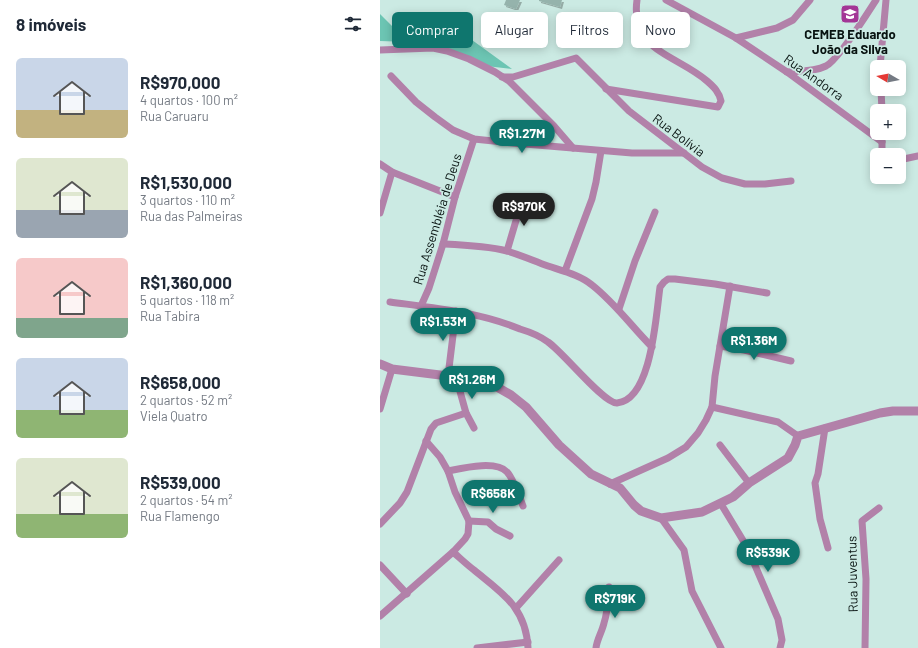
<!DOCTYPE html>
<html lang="pt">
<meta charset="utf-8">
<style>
body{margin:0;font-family:Barlow,sans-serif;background:#f6f6f7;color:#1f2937;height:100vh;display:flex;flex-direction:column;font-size:15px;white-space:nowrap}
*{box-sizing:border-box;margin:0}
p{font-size:13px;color:#747a83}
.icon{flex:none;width:22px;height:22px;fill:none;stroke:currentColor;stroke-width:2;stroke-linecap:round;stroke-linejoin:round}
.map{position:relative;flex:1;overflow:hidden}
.panel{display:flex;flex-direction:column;background:#fff;width:380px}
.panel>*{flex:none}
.hud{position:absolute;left:12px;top:12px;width:380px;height:36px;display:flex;gap:8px}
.needle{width:26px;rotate:279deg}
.fabs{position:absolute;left:490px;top:60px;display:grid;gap:8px}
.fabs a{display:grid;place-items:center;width:36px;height:36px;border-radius:6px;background:#fff;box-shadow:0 2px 10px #0003;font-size:20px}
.price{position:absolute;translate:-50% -34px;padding:0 9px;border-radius:14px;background:#0f766e;color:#fff;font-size:13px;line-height:26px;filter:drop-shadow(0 1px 2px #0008)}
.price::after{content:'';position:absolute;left:50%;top:24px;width:12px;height:9px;margin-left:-6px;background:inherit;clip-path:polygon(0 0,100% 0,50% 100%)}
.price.on{background:#222;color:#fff}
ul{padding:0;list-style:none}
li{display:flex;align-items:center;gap:12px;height:100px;padding:0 16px}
li span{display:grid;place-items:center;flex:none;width:112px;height:80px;border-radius:6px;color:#555}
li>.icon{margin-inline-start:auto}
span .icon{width:48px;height:48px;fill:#fffc;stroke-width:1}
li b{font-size:17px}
h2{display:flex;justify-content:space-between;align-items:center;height:48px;padding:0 16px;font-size:17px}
.chip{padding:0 14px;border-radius:6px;background:#fff;box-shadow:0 2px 10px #0003;font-size:14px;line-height:36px}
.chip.on{background:#0f766e;color:#fff}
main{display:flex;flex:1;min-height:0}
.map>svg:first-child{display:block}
.green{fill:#6cc5b3}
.building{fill:#95b3ac;filter:url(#shadow)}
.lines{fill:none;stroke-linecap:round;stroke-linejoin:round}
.minor{stroke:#b281a9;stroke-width:7}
.tertiary{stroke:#b281a9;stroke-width:9}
.labels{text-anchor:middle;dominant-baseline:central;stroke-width:3.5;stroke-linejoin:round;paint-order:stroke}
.poi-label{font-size:13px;font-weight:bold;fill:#081311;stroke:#cbeae3}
.street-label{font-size:13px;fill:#081311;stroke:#cbeae3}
</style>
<main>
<section class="panel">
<h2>8 imóveis<svg class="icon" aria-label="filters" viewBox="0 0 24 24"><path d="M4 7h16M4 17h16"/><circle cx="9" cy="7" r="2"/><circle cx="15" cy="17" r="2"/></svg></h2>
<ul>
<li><span style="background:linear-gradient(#c9d6e8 65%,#c2b280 0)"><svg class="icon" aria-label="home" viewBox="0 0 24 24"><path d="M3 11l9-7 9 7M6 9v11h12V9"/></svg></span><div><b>R$970,000</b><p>4 quartos · 100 m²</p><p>Rua Caruaru</p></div></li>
<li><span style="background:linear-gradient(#dfe7d0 65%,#9aa5b1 0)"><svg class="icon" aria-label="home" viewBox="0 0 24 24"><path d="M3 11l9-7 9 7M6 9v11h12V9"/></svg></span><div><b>R$1,530,000</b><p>3 quartos · 110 m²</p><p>Rua das Palmeiras</p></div></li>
<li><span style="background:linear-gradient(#f6c9c9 75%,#7fa58c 0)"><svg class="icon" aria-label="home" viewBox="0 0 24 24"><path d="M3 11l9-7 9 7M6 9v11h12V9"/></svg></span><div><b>R$1,360,000</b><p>5 quartos · 118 m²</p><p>Rua Tabira</p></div></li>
<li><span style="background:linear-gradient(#c9d6e8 65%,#8fb573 0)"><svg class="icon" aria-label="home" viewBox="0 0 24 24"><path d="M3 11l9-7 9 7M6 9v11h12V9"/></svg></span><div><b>R$658,000</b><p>2 quartos · 52 m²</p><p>Viela Quatro</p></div></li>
<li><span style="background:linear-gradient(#dfe7d0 70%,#8fb573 0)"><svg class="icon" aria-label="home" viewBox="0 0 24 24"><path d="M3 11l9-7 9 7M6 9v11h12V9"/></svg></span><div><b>R$539,000</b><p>2 quartos · 54 m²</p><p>Rua Flamengo</p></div></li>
</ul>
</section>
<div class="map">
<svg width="538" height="648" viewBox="0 0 538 648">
<defs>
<filter id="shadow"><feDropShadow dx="2" dy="2" stdDeviation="0" flood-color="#0004"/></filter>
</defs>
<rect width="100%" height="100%" fill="#cbeae3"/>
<!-- green -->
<polygon class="green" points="0,14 18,32 31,32 45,22 61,27 92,40 132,69 106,66 57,43 0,41"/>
<!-- building -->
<g class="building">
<polygon points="126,0 140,0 136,9 124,5"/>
<polygon points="159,0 182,0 180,7 159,1"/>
</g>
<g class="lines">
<!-- minor -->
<g class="minor">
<polyline points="286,0 356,38 407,72 502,142"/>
<polyline points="356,38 397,28 413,20 430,0"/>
<polyline points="0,50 53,48 67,51 89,59 115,72 129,81 174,126 193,148"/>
<polyline points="500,67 506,0"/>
<path d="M407,72C420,71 434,72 446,66C459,59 487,14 496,0"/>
<polyline points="11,76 36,102 55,117 73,130 94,139 133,143 252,153 304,153"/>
<polyline points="122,77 133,77 196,58 249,111 322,167 342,178 365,184 385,184 411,181"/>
<path d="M226,89L338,107L341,101C339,92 334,87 327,81C297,55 250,51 257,0"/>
<polyline points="501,89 502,111"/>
<polyline points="502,133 502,152 503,155"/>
<polyline points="519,160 538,156"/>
<polyline points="0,164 12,172 75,197"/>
<polyline points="0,213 12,172"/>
<path d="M63,244C84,245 107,246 127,251C141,255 154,261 168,266C183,271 200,275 212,285C235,303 252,327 272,347"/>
<polyline points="127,251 143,197"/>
<polyline points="185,271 212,199 216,182 221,151"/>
<path d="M10,302C55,308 99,312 140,329C150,332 160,336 168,342C183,352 224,404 237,403C272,400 276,314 280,287L284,282L288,279H295L335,284L387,293"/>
<polyline points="41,306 49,288 63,244 75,197 94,139"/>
<polyline points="239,309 255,261 275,212"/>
<polyline points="340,346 364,350 411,361"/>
<polyline points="68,376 76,311"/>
<polyline points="76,377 86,413 94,428"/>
<polyline points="332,407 398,422 418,436"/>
<polyline points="0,409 12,369"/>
<polyline points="445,428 438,474 435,483 440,519 448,548"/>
<polyline points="340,445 369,483"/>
<path d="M68,471C83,468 116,460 127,472C133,478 140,498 143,506"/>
<polyline points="230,484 288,458 306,447 318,433 326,420 332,407 335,376 350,286"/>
<polyline points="341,504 361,537 368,549 398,619 402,640 400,648"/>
<polyline points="281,518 304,550 312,591 341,648"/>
<polyline points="89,521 108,522 116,529 130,536"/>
<polyline points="0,524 20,503 27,492 51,429 56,423 86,413"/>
<path d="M73,552C80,558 86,564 94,570C122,593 146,607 148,648"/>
<polyline points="0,565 27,594"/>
<polyline points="136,608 179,560"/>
<polyline points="0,616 73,552 85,539 88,534 89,521 75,492 68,471 60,457 46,441"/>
<polyline points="97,648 148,642"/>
<path d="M216,648C217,639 222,632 224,623C228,611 228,600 229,587"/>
<polyline points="485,648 486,579 482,521 499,508"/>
</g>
<!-- tertiary -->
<polyline class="tertiary" points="0,364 12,369 68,376 98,381 117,387 131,395 146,407 179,445 211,474 240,488 254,505 261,511 281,518 322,512 353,497 369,483 408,458 415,445 418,436 500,413 513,411 538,411"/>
</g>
<!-- icons -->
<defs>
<symbol id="school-square" viewBox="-11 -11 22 22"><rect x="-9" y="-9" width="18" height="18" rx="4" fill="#a33696" stroke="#cbeae3"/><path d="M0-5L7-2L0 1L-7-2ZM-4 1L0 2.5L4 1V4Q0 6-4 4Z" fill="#fff"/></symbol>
</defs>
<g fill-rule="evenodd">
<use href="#school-square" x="459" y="3" width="22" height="22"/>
</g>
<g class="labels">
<!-- poi labels -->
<g class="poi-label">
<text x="470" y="34">CEMEB Eduardo<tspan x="470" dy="15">João da Silva</tspan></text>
</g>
<!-- street labels -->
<g class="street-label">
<text transform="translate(434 77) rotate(35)">Rua Andorra</text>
<text transform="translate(299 135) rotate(37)">Rua Bolívia</text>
<text transform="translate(57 219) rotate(-73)">Rua Assembléia de Deus</text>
<text transform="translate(472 574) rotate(-91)">Rua Juventus</text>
</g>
</g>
</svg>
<div class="fabs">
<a><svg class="needle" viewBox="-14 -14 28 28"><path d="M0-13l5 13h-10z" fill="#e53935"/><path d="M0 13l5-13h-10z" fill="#747a83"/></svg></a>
<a>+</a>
<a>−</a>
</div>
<b class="price" style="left:142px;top:154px">R$1.27M</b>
<b class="price on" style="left:144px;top:227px">R$970K</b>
<b class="price" style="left:63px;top:342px">R$1.53M</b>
<b class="price" style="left:374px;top:361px">R$1.36M</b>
<b class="price" style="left:92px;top:400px">R$1.26M</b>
<b class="price" style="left:113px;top:514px">R$658K</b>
<b class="price" style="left:388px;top:573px">R$539K</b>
<b class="price" style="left:235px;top:619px">R$719K</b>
<div class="hud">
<a class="chip on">Comprar</a>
<a class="chip">Alugar</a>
<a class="chip">Filtros</a>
<a class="chip">Novo</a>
</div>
</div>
</main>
